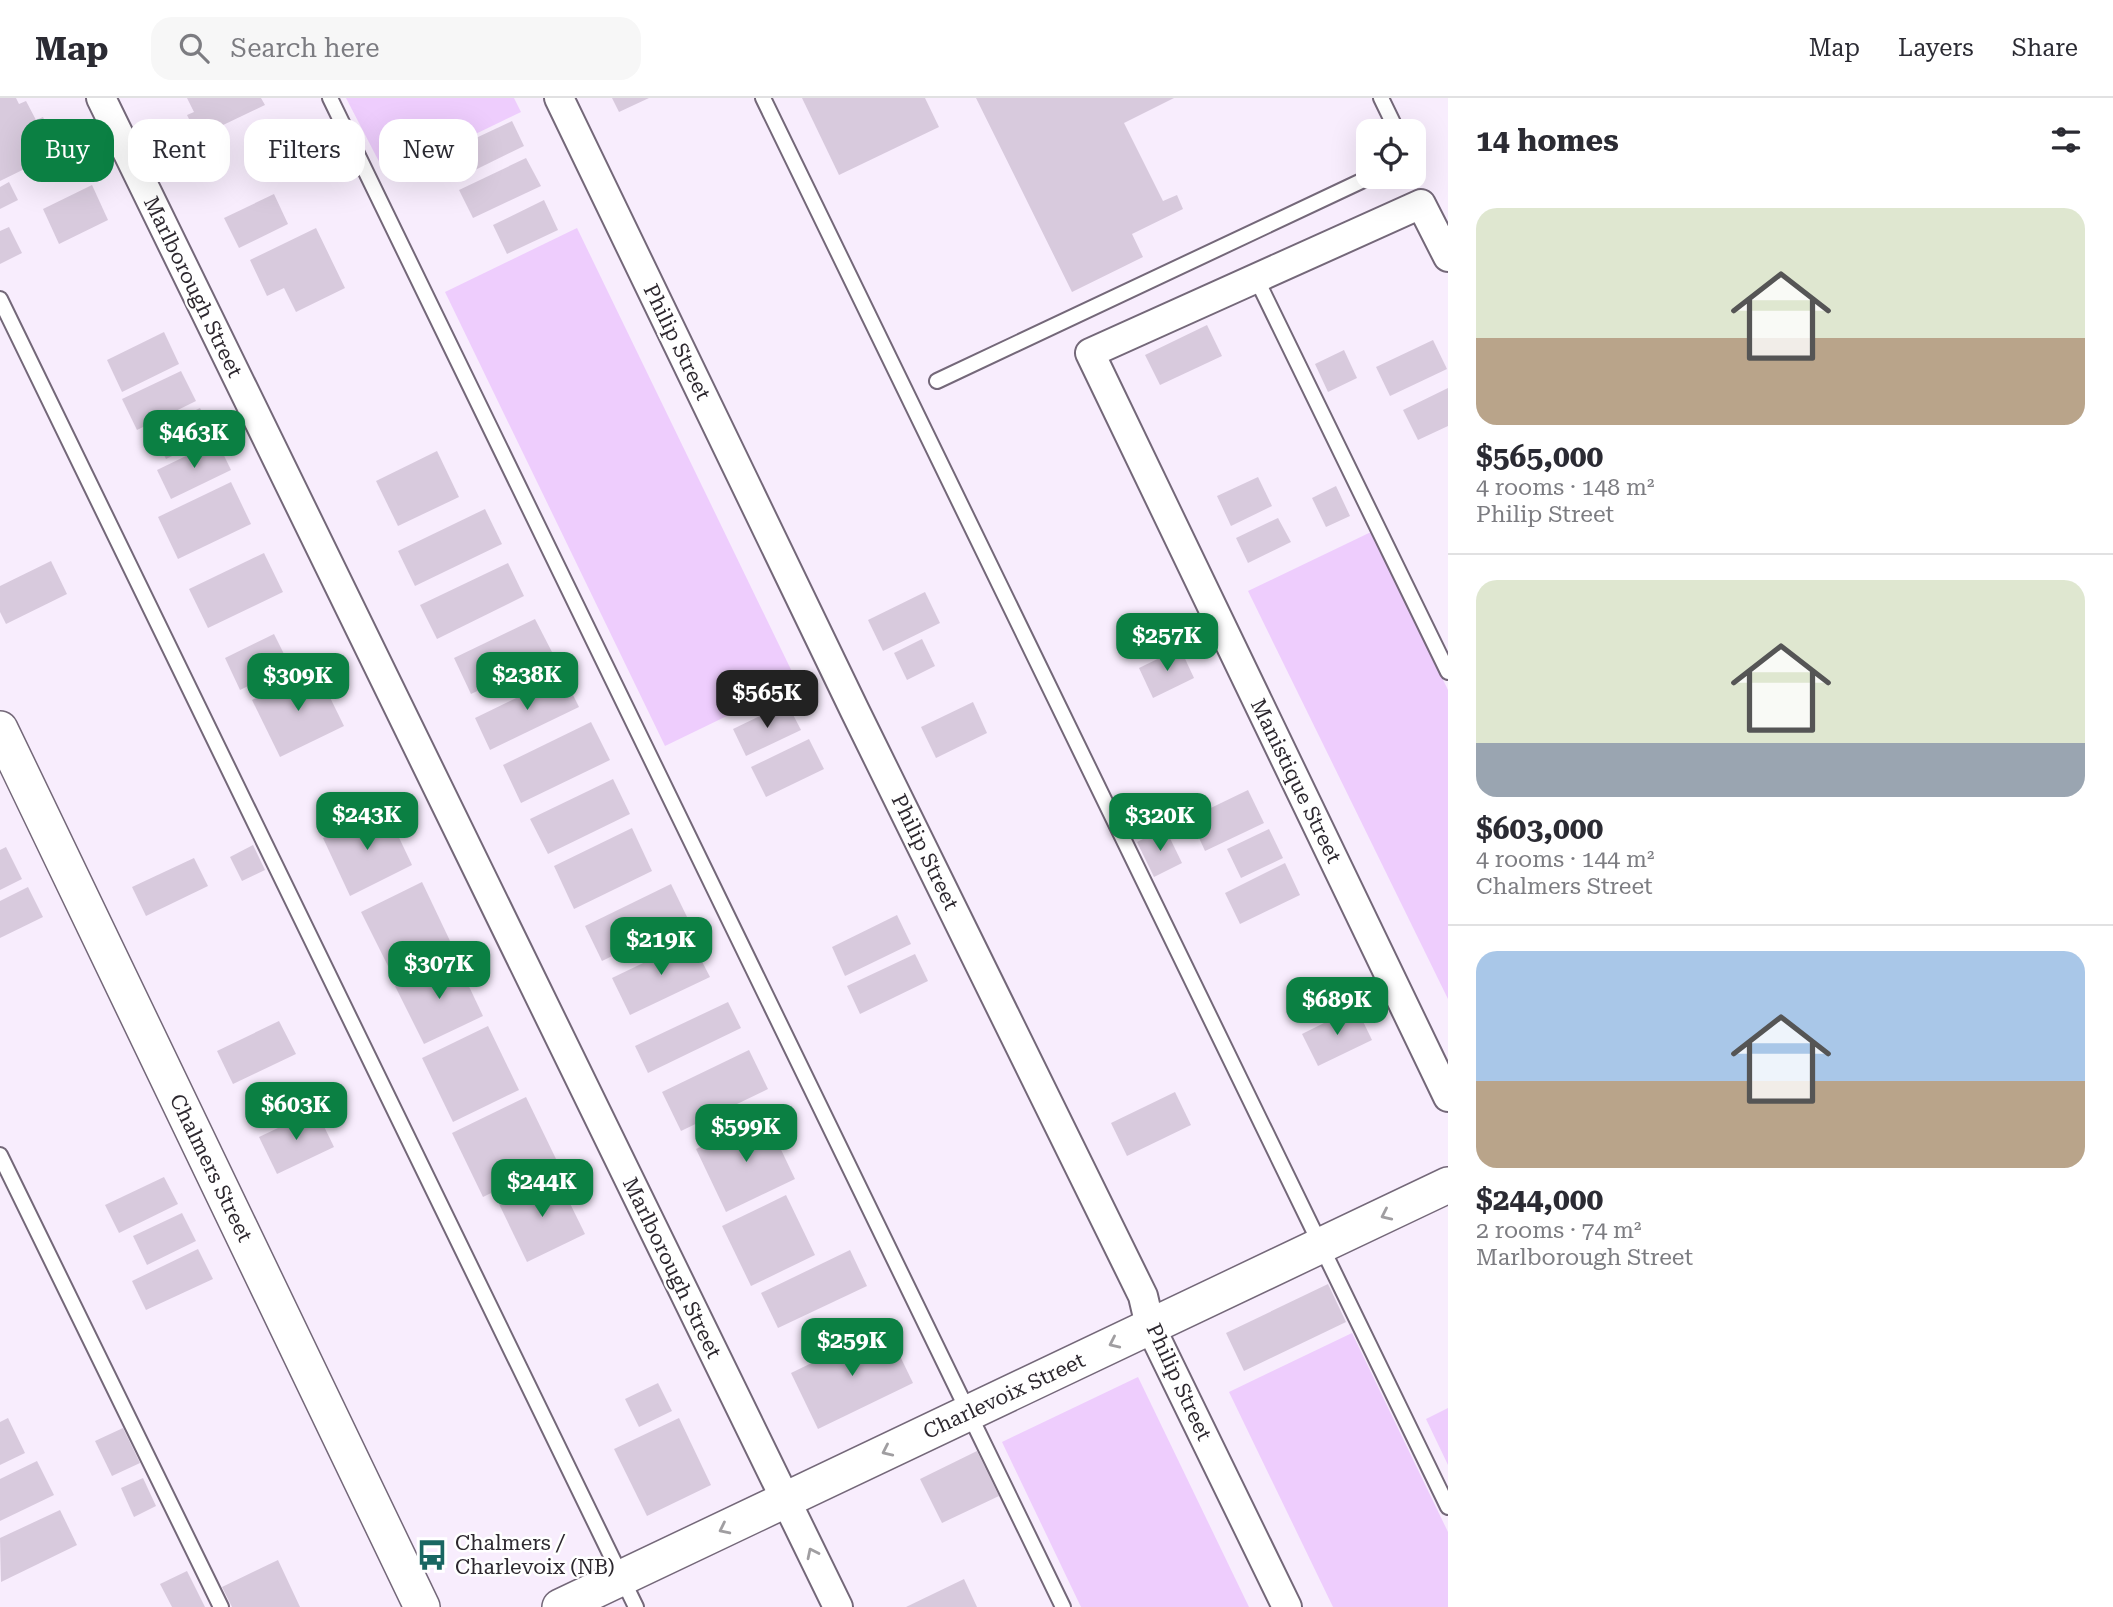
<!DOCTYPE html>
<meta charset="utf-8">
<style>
body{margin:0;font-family:"Roboto Serif",serif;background:#f7f7f7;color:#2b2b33;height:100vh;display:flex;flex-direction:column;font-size:26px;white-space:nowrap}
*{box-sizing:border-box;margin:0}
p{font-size:23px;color:#7c7c81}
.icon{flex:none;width:38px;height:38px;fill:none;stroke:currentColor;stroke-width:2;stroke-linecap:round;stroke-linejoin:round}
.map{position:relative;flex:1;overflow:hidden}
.sheet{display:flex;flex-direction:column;background:#fff;width:665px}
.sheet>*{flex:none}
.top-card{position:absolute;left:21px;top:21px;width:665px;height:63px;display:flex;gap:14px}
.tools{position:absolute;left:1356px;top:21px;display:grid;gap:14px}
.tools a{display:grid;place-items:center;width:70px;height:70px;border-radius:14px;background:#fff;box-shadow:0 7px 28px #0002;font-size:35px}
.price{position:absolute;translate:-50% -60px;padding:0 16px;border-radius:14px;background:#0b8043;color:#fff;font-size:23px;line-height:46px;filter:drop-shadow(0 2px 4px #0008)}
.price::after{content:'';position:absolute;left:50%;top:42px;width:21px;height:16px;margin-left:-10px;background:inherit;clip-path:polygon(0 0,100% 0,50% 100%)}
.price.current{background:#222;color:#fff}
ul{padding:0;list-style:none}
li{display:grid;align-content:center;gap:14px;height:371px;padding:0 28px}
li+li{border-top:2px solid #e1e1e2}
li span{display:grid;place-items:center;height:217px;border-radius:21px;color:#555}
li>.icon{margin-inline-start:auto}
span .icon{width:126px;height:126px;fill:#fffc;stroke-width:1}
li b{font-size:30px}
h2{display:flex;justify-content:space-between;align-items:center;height:84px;padding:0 28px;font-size:30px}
.chip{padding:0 24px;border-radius:21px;background:#fff;box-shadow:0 7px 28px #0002;font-size:24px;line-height:63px}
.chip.current{background:#0b8043;color:#fff}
header{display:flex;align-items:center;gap:42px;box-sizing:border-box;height:98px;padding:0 35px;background:#fff;border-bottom:2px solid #e1e1e2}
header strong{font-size:33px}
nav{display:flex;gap:38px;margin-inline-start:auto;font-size:24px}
.search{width:490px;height:63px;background:#f7f7f7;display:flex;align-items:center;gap:18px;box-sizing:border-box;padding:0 24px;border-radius:21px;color:#7c7c81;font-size:26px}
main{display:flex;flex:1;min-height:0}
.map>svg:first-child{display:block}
.green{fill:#eecdfd}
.building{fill:#d8cadd}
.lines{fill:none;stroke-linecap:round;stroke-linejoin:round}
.service-casing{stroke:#746879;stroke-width:18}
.minor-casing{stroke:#746879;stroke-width:32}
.tertiary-casing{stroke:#746879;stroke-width:38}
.service{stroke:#fff;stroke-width:14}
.minor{stroke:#fff;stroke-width:28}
.tertiary{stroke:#fff;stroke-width:35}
.oneway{stroke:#a09ea1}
.labels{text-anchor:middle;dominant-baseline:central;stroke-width:5;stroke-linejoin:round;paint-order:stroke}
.street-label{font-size:21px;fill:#2d282f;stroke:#fff}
.poi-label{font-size:21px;fill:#2d282f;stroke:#fff;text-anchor:start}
</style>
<header>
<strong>Map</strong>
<div class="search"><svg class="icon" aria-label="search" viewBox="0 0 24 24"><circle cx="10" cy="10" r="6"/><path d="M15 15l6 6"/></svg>Search here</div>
<nav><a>Map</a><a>Layers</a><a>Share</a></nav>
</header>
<main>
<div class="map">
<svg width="1448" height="1509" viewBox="0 0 1448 1509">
<rect width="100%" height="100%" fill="#f8edfd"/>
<!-- green -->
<g class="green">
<polygon points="346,0 514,0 521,14 387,79"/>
<polygon points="577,130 797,584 665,648 445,194"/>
<polygon points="1371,434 1448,592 1448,901 1248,493"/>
<polygon points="1352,1235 1448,1434 1448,1509 1333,1509 1229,1294"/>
<polygon points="1138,1279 1249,1509 1081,1509 1002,1344"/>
<polygon points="1448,1310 1448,1367 1426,1321"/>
</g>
<!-- building -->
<g class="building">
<polygon points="0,0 16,0 19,6 26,3 36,22 43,19 52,38 43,42 51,58 0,83"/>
<polygon points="187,0 261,0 265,7 198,39 187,17 194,14"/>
<polygon points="612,0 649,0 619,14"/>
<polygon points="802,0 925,0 939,29 839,77"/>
<polygon points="976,0 1174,0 1124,25 1163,103 1177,97 1183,111 1132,136 1143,159 1072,194"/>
<polygon points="512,23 524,48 473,73 461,47"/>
<polygon points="526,60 541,88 473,120 459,92"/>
<polygon points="9,84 18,102 0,111 0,89"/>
<polygon points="92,87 108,122 59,146 43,111"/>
<polygon points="274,96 288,126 239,150 224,120"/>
<polygon points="544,102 558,132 507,156 493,127"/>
<polygon points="9,129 22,155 0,166 0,133"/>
<polygon points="316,130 345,190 296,214 284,190 267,198 250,162"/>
<polygon points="1207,227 1222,258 1160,287 1145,257"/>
<polygon points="164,234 179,266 122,294 107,262"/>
<polygon points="1433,242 1447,271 1390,298 1376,269"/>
<polygon points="1344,252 1357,280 1328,294 1315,266"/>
<polygon points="181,273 196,303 137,332 122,301"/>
<polygon points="1448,290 1448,328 1418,342 1403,312"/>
<polygon points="200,310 213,338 166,361 152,333"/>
<polygon points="217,343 231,372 171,401 157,372"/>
<polygon points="437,353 459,399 398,428 376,383"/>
<polygon points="1258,379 1272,408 1231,428 1217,398"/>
<polygon points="231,384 251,426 178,461 158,419"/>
<polygon points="1336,388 1350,418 1326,429 1312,400"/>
<polygon points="485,411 502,446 415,488 398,453"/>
<polygon points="1278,420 1291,444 1248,465 1236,440"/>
<polygon points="264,455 283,494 208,530 189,491"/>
<polygon points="51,463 67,496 6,526 0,514 0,488"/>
<polygon points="508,465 524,498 437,541 420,507"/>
<polygon points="925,494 940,525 883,553 868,522"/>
<polygon points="535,521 553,556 471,596 454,560"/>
<polygon points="274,536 290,568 240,592 225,560"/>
<polygon points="922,541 935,568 907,582 894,555"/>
<polygon points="1180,550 1194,580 1153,600 1139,570"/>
<polygon points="316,571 344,628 280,659 252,602"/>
<polygon points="563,577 579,609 490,652 475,620"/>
<polygon points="973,604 987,635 936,660 921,629"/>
<polygon points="787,605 801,632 746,658 733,631"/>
<polygon points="591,624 610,662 521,705 503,667"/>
<polygon points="809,641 824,671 766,699 751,669"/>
<polygon points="613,681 630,716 548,756 530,721"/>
<polygon points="1248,692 1264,725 1205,753 1190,720"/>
<polygon points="385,710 412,767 350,798 323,740"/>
<polygon points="632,730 652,773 574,811 554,768"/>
<polygon points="1165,730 1182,765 1154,779 1137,744"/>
<polygon points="1269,731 1283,760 1241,780 1227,751"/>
<polygon points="253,747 265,772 242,783 230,759"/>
<polygon points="6,749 22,781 0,792 0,752"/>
<polygon points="194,760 208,788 146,818 132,789"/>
<polygon points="1285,765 1300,797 1240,826 1225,795"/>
<polygon points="422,784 451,845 391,874 361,814"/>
<polygon points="671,786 688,821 602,863 585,828"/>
<polygon points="28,789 43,819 0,840 0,803"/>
<polygon points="897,817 911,846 845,878 832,849"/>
<polygon points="691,842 710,879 630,917 612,880"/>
<polygon points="915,856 928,883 860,916 847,888"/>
<polygon points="455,859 483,918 424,946 395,888"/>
<polygon points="728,904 741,930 648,975 635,948"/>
<polygon points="1356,909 1372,942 1318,968 1302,936"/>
<polygon points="279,923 296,956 233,986 217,953"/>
<polygon points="488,928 519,992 453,1024 422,960"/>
<polygon points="749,952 768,991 681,1033 662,994"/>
<polygon points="1175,994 1191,1027 1127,1058 1111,1025"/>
<polygon points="526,999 557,1063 483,1099 452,1035"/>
<polygon points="316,1012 334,1049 277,1076 259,1039"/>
<polygon points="765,1018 795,1081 726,1114 696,1051"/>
<polygon points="164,1079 178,1106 119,1135 105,1107"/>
<polygon points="557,1079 585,1136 527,1164 499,1106"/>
<polygon points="786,1097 815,1157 751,1188 722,1128"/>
<polygon points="182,1115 196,1143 147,1167 133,1138"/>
<polygon points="198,1151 213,1181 146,1212 132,1183"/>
<polygon points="850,1152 867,1188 778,1230 761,1195"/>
<polygon points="1328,1186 1346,1224 1244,1273 1226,1235"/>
<polygon points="886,1229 913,1285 818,1331 791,1275"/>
<polygon points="658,1285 672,1313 639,1329 625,1301"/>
<polygon points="8,1320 25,1355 0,1367 0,1324"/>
<polygon points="679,1320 711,1387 647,1418 614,1351"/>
<polygon points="123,1330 140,1365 112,1378 95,1343"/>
<polygon points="977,1353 999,1398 942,1425 920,1381"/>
<polygon points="37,1363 54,1397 0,1423 0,1381"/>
<polygon points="143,1380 156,1408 134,1419 121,1390"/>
<polygon points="60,1412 77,1447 1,1484 0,1440"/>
<polygon points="278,1462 300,1509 232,1509 222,1489"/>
<polygon points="187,1473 205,1509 172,1509 160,1486"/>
<polygon points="964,1481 977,1509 906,1509"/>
</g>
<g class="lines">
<defs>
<g id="service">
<polyline points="330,0 1063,1509"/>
<polyline points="763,0 1448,1409"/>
<polyline points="1381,0 1397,33"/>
<polyline points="1256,180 1448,574"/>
<polyline points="0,201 636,1509"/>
<polyline points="937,283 1370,79"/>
<polyline points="0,1057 221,1509"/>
</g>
<g id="minor">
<polyline points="101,0 838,1509"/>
<polyline points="559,0 855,613 1143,1198 1150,1228 1287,1509"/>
<polyline points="1448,159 1421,106 1090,255 1448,999"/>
</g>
<g id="tertiary">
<polyline points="0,631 422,1509"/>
<polyline points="560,1509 1448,1087"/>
</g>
</defs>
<!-- service casing -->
<use href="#service" class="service-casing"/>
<!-- minor casing -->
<use href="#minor" class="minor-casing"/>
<!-- tertiary casing -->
<use href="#tertiary" class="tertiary-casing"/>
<!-- service -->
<use href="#service" class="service"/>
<!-- minor -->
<use href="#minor" class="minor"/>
<!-- tertiary -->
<use href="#tertiary" class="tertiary"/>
</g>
<!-- one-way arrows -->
<defs><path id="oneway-chevron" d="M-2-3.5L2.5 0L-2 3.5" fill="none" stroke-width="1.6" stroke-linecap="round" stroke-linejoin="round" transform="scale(1.75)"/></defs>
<g class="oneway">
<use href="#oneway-chevron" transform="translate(1386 1117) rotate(155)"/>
<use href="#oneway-chevron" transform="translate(1114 1245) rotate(155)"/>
<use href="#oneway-chevron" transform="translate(887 1353) rotate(155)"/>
<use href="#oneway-chevron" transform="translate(724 1431) rotate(154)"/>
<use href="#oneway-chevron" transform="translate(812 1455) rotate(-116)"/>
</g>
<!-- icons -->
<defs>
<symbol id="bus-bare" viewBox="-9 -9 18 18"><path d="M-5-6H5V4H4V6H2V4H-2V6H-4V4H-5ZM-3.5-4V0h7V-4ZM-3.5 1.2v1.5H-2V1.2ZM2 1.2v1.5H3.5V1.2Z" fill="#196662" stroke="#fff" stroke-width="2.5" paint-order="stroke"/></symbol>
</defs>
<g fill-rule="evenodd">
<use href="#bus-bare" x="410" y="1435" width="44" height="44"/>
</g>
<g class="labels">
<!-- street labels -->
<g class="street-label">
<text transform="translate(193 189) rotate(64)">Marlborough Street</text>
<text transform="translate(677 244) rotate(64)">Philip Street</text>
<text transform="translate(1296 683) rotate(64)">Manistique Street</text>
<text transform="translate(925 754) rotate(64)">Philip Street</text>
<text transform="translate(211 1070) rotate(64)">Chalmers Street</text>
<text transform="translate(672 1170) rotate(64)">Marlborough Street</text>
<text transform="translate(1179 1284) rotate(65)">Philip Street</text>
<text transform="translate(1004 1298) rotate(-25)">Charlevoix Street</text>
</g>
<!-- poi labels -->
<g class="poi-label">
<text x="455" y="1445">Chalmers /<tspan x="455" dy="24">Charlevoix (NB)</tspan></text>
</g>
</g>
</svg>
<div class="tools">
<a><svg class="icon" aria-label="locate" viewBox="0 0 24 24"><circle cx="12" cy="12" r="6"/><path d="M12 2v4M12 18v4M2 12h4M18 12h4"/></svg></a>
</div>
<b class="price" style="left:194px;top:372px">$463K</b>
<b class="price" style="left:1167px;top:575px">$257K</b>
<b class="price" style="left:527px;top:614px">$238K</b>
<b class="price" style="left:298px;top:615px">$309K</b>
<b class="price current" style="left:767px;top:632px">$565K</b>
<b class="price" style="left:367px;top:754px">$243K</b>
<b class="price" style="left:1160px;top:755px">$320K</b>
<b class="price" style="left:661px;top:879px">$219K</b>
<b class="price" style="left:439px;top:903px">$307K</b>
<b class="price" style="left:1337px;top:939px">$689K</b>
<b class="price" style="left:296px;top:1044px">$603K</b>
<b class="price" style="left:746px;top:1066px">$599K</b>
<b class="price" style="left:542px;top:1121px">$244K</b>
<b class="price" style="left:852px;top:1280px">$259K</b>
<div class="top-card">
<a class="chip current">Buy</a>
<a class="chip">Rent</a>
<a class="chip">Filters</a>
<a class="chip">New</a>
</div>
</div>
<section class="sheet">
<h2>14 homes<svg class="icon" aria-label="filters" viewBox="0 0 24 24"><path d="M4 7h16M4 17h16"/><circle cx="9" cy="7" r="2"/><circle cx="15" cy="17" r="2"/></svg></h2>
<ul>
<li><span style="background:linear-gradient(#dfe7d0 60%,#b9a48a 0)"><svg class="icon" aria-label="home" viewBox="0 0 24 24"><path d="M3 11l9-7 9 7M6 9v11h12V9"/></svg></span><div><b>$565,000</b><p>4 rooms · 148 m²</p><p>Philip Street</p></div></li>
<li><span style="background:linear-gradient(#dfe7d0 75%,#9aa5b1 0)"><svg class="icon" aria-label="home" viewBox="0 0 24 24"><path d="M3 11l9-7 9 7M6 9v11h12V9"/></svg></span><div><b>$603,000</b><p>4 rooms · 144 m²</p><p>Chalmers Street</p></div></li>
<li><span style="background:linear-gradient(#a9c7e8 60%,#b9a48a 0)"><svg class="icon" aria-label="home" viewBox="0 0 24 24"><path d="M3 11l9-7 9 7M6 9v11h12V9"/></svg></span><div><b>$244,000</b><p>2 rooms · 74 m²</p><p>Marlborough Street</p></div></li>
</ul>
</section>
</main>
